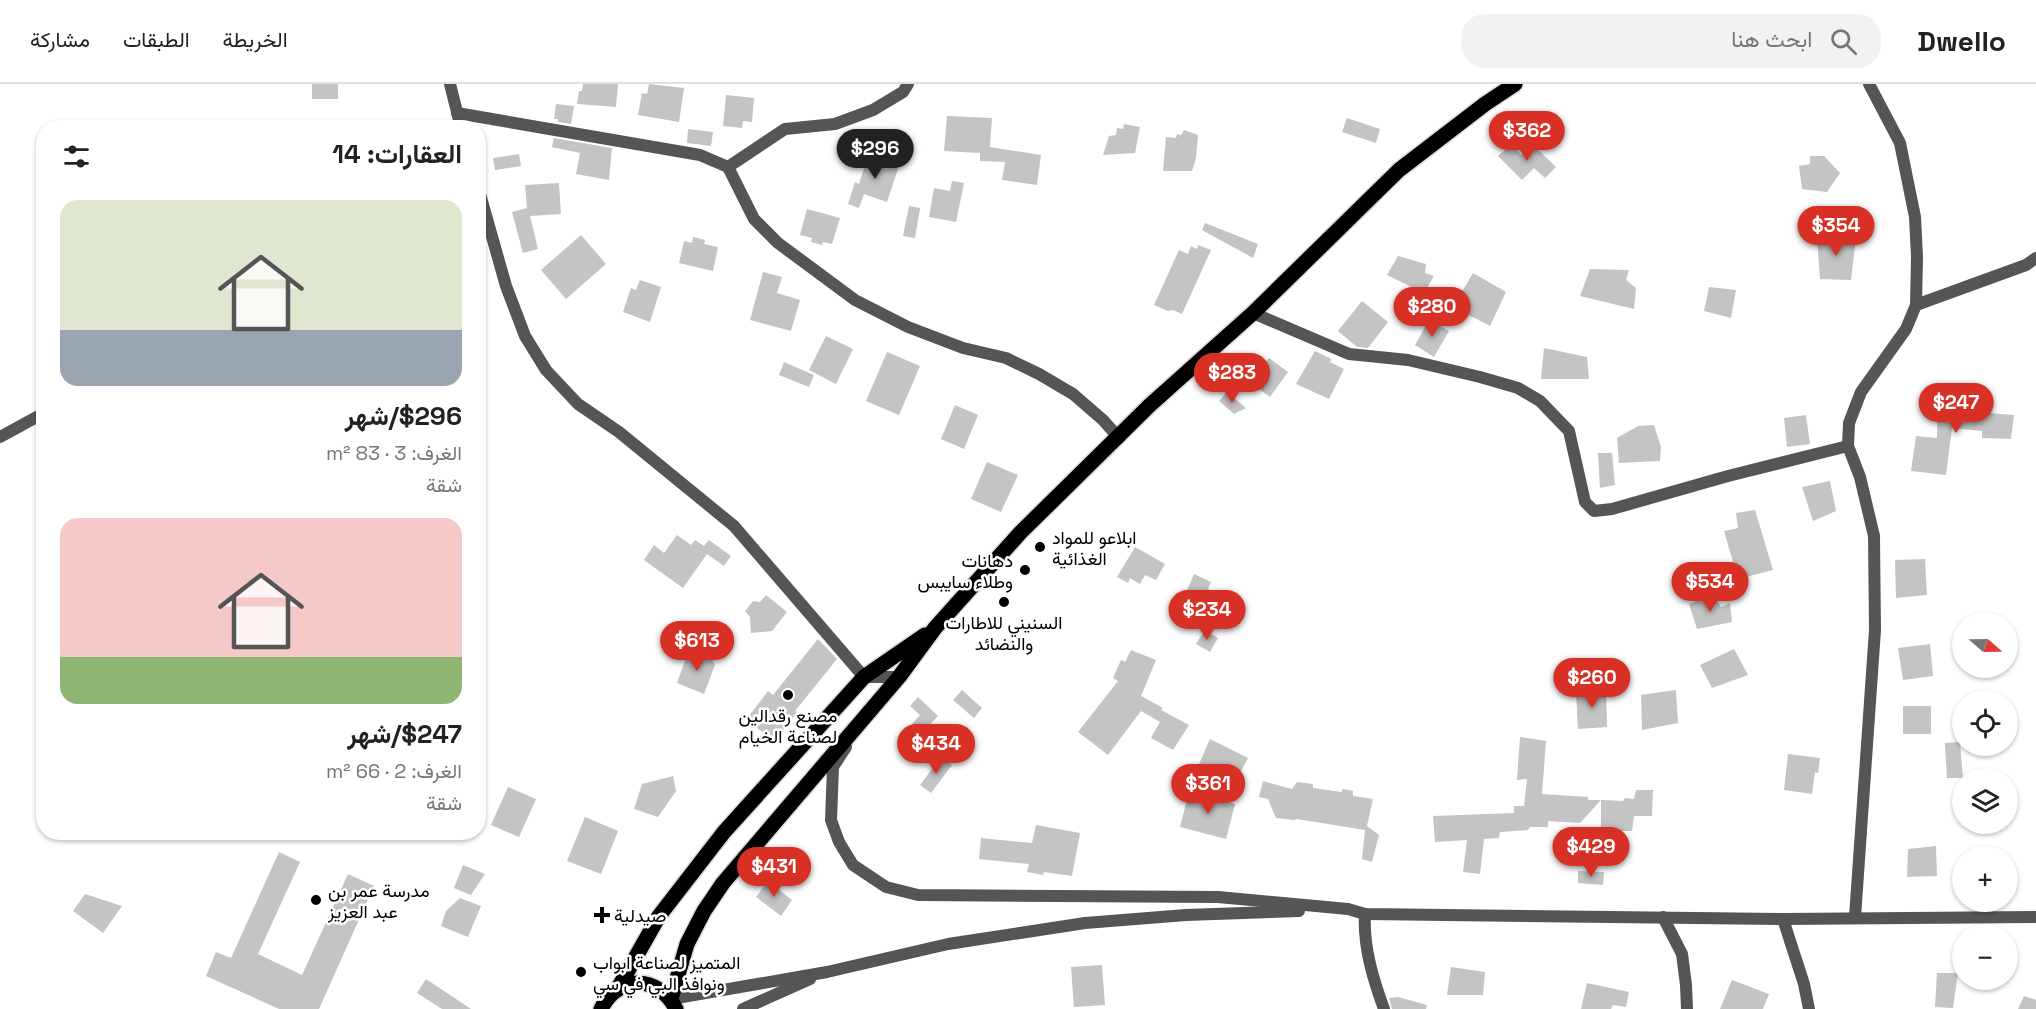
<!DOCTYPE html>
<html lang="ar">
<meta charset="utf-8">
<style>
body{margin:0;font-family:"Space Grotesk",Vazirmatn,sans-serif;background:#f2f2f2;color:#222;direction:rtl;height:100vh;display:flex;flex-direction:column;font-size:22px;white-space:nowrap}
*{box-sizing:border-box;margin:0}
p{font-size:20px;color:#767676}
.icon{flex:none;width:33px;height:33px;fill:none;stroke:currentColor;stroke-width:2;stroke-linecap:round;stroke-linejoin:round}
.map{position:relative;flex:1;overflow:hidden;direction:ltr}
.sheet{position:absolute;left:36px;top:36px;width:450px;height:720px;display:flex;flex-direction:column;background:#fff;border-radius:24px;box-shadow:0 2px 4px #0004;direction:rtl}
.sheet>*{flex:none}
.needle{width:39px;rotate:110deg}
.tools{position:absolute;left:1952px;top:528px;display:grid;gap:12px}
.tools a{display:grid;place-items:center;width:66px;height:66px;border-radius:50%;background:#fff;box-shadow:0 2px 4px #0004;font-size:30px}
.price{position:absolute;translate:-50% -51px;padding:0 14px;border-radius:21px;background:#d93025;color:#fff;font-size:20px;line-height:39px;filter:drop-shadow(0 2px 3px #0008)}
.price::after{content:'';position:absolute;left:50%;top:36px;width:18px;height:14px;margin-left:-9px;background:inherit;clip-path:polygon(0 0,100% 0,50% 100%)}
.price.active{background:#222;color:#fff}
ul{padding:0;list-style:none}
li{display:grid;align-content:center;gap:12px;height:318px;padding:0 24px}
li span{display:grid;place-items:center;height:186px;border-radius:18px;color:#555}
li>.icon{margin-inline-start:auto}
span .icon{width:108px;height:108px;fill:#fffc;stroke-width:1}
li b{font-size:26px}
h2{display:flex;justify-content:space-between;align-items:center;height:72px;padding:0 24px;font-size:26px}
header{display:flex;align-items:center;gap:36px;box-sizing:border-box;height:84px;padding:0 30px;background:#fff;border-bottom:2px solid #e0e0e0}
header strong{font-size:28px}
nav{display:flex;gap:33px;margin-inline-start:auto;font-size:21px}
.search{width:420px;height:54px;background:#f2f2f2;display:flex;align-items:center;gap:15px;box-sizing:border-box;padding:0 21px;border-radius:24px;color:#767676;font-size:22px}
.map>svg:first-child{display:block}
.building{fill:#c4c4c4}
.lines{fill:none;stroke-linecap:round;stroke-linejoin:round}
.primary-casing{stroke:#dbdbdb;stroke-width:18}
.street{stroke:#555;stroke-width:12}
.primary{stroke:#000;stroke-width:15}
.poi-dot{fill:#000;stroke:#fff;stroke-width:2}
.labels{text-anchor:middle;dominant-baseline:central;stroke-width:5;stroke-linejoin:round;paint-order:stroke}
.poi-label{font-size:18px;fill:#000;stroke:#fff;text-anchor:start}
</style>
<header>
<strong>Dwello</strong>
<div class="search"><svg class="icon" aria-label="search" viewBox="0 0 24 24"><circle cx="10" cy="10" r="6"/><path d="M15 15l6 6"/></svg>ابحث هنا</div>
<nav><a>الخريطة</a><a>الطبقات</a><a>مشاركة</a></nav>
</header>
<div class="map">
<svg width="2036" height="925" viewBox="0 0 2036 925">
<rect width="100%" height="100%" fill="#fff"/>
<!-- building -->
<g class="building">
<rect x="312" y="0" width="26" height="15"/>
<polygon points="583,0 618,0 616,23 577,20 579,7 582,7"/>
<polygon points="649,0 684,4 679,38 638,31 642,9 647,10"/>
<polygon points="726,11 754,14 752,38 743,37 742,44 723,42"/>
<polygon points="556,20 574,22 571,40 558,38 558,35 554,35"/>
<polygon points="947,32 992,34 990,63 1041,71 1037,101 1002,96 1005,78 980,77 980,69 944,67"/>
<polygon points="1347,34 1380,45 1376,59 1342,48"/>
<polygon points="1124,40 1140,43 1135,69 1103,71 1109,52 1116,51 1117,44 1123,45"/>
<polygon points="688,45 713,48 711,62 687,59"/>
<polygon points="1184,46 1198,51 1196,74 1192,87 1163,87 1166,53 1176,54 1177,50 1181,51"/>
<polygon points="554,54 612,64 609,96 576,90 580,69 552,63"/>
<polygon points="1512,60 1521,71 1532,60 1556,83 1545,94 1534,84 1522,96 1498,72"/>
<polygon points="869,69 900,79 887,118 864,110 859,124 848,120 855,98 859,100"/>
<polygon points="519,70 521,82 495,86 493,74"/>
<polygon points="1810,72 1824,72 1840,89 1827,108 1802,105 1799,82 1810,80"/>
<polygon points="952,97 964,99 956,138 929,133 934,104 950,107"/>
<polygon points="559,99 561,130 530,132 538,165 523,169 512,128 527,124 525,101"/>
<polygon points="909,122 920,124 915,154 903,152"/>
<polygon points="807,125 840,134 832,160 823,158 822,161 811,158 812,154 800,151"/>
<polygon points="1205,139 1258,160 1253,174 1202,146"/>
<polygon points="581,151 606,180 566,215 541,186"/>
<polygon points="693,153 705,156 704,160 718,163 713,187 679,179 684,157 692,159"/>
<polygon points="1817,153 1856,153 1851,196 1820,195"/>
<polygon points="1198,161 1211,166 1182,230 1173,226 1168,227 1154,221 1179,166 1188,170 1191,162 1197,165"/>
<polygon points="1398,172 1426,180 1425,189 1434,192 1424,209 1387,191"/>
<polygon points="1590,185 1629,186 1626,196 1636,204 1634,225 1580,212"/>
<polygon points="763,188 782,193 777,209 800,216 791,247 750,236"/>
<polygon points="1473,189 1506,208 1490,242 1453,223"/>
<polygon points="640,196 661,203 650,238 623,228 631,204 636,206"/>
<polygon points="1709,203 1736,206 1731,234 1704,227"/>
<polygon points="1362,217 1388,238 1368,264 1357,263 1338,247"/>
<polygon points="1429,236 1449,247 1434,273 1415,261"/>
<polygon points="826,252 853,265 836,300 809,286"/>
<polygon points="1544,264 1587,273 1589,295 1541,295"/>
<polygon points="1315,267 1331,275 1330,278 1344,285 1329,315 1296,300"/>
<polygon points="887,268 920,282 899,331 866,317"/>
<polygon points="1269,274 1288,288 1270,313 1251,299"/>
<polygon points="784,278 814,291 809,303 779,291"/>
<polygon points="1227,308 1246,324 1234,330 1219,317"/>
<polygon points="1938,317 1976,320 1976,328 2014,331 2011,355 1982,354 1982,347 1952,344 1946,391 1911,387 1916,352 1937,354"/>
<polygon points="955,321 978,331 964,365 941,355"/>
<polygon points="1806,331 1810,360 1787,363 1784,334"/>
<polygon points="1654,341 1661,363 1660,377 1619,379 1617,354 1638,342"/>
<polygon points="1598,369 1612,369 1615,401 1600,404"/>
<polygon points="987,378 1018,391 1001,428 971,415"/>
<polygon points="1830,397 1836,427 1813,437 1802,403"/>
<polygon points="1755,426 1773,486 1738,495 1724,447 1738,444 1736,429"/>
<polygon points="677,451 691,461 695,456 704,462 709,456 731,472 724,482 707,470 683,504 644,476 654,461 664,469"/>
<polygon points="1135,463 1165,480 1156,496 1145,491 1140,500 1130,494 1128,499 1117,493"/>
<polygon points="1925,475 1927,511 1896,514 1895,476"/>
<polygon points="1194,490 1211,498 1208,505 1213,507 1210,513 1218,516 1210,535 1180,522"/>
<polygon points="766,511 787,528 772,547 751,549 750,533 745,527 753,517 760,518"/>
<polygon points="1713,511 1721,523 1730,519 1732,538 1697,545 1689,520"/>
<polygon points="1205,546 1218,554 1210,568 1196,560"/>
<polygon points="818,555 837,575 795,627 797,628 775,657 746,636 768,607 773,611"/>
<polygon points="1930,560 1933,592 1903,596 1898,564"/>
<polygon points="704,565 706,576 711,573 715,581 704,610 677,599 686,574"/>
<polygon points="1734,565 1748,591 1712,604 1700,581"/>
<polygon points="1131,566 1156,576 1141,612 1163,624 1161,626 1189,641 1173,666 1151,654 1160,638 1141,627 1108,671 1078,648 1118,597 1113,594 1121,576 1125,578"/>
<polygon points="1606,603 1607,643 1578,645 1576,608"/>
<polygon points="962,606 982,624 974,634 953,616"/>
<polygon points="1676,606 1678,639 1642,646 1641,611"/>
<polygon points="918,613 938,632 922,649 912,640 920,631 910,622"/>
<rect x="1903" y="622" width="28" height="28"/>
<polygon points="1520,653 1546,657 1542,710 1588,713 1588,716 1601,716 1580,739 1548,737 1548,743 1530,743 1528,746 1500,748 1499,754 1484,755 1480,790 1463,788 1467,756 1435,758 1433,732 1514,729 1514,722 1524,722 1527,695 1517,696"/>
<polygon points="1210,655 1248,674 1233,703 1196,687"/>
<polygon points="1960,658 1963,694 1947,694 1945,659"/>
<polygon points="1788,670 1820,674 1818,689 1815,688 1812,710 1784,706"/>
<polygon points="941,673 952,681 931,709 920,701"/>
<polygon points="673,692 676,707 658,733 634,725 642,700"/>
<polygon points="1263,697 1292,705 1297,698 1313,700 1313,704 1341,708 1343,705 1353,707 1353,712 1373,715 1367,742 1379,751 1372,778 1362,775 1365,746 1297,735 1294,736 1276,734 1268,715 1259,713"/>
<polygon points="508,703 536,715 519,753 491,741"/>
<polygon points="1636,706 1653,706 1652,732 1634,732 1632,747 1615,747 1614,750 1601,751 1601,716 1623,717 1625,714 1634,715"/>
<polygon points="1189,708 1235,720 1226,755 1180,743"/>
<polygon points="585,733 618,747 601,790 567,777"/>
<polygon points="1036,741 1080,749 1072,792 1044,788 1043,791 1027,788 1029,780 979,775 981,754 1032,759"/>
<polygon points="1936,762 1937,792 1907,793 1908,765"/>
<polygon points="279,768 300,778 258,870 302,891 348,790 374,802 319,925 279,925 206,892 216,868 231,874"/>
<polygon points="463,781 485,790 471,811 454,804"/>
<polygon points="1578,787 1604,788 1603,801 1578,799"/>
<polygon points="768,797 792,816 781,832 756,813"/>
<polygon points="85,810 122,822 103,849 73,827"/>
<polygon points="460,814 481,822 468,853 441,842 446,827"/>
<polygon points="1102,881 1105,921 1074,923 1071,883"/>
<polygon points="1451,883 1485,888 1483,911 1447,911"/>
<polygon points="1937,889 1958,889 1953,924 1935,923"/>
<polygon points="426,895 471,925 442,925 417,909"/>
<polygon points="1732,896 1769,910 1763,925 1720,925"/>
<polygon points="1587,899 1629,908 1626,923 1613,921 1611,925 1581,925"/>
<polygon points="2024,912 2036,916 2036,925 2018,925"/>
<polygon points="1398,913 1427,921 1426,925 1392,925 1389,914"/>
</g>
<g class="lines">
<defs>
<g id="primary">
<polyline points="617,906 659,832 724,748 864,593 925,551"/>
<polyline points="671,915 687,860 704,827 723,799 899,593 935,544 1020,449 1150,321 1253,229 1399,86 1485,20 1515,0"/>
<path d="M601,925C618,890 659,891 676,925"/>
</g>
</defs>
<!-- primary casing -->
<use href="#primary" class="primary-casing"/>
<!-- street -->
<g class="street">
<polyline points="450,0 461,44"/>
<polyline points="457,29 700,71 728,83 754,135 778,159 855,216 908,243 963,264 1006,274 1039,290 1073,310 1103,336 1119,354"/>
<polyline points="728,83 785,45 835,40 873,26 903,8 908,0"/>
<polyline points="478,103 506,202 525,252 546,286 578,320 619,348 734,442 864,593 899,593"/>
<polyline points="1916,221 2026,181 2036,174"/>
<polyline points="1253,229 1349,270 1408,276 1480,293 1518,304 1540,317 1569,347 1585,418 1594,427 1612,425 1728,392 1848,362"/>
<polyline points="0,353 44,329"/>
<polyline points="846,663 833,683 831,736 839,758 853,781 886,803 918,811 1218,813 1348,825 1365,830 1783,835 2036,833"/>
<path d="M1365,830C1363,862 1373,895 1384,925"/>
<polyline points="1663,833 1682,870 1686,901 1687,925"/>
<polyline points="1855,833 1875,546 1874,452 1860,393 1848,362 1849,339 1861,308 1906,245 1916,221 1917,173 1915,133 1900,59 1869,0"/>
<polyline points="1783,835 1804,900 1809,925"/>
<polyline points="671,915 827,888 948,860 1085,839 1186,831 1299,827"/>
<polyline points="743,925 810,895"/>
</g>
<!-- primary -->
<use href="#primary" class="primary"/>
</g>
<!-- markers -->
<g class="poi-dot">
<circle cx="1040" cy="463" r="6"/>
<circle cx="1025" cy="486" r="6"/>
<circle cx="1004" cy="518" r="6"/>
<circle cx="788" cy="611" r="6"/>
<circle cx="316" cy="816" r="6"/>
<path d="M599 822h6v6h6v6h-6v6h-6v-6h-6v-6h6z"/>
<circle cx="581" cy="888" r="6"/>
</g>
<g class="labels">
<!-- poi labels -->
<g class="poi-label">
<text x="1052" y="453">ابلاعو للمواد<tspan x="1052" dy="21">الغذائية</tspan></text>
<text x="1013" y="476" text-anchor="end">دهانات<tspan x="1013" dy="21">وطلاء سايبس</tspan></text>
<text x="1004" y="538" text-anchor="middle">السنيني للاطارات<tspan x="1004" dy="21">والنضائد</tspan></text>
<text x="788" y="631" text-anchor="middle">مصنع رقدالين<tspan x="788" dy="21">لصناعة الخيام</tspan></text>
<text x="328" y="806">مدرسة عمر بن<tspan x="328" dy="21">عبد العزيز</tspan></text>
<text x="614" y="831">صيدلية</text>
<text x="593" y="878">المتميز لصناعة ابواب<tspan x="593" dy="21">ونوافذ البي في سي</tspan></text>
</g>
</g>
</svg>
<div class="tools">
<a><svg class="needle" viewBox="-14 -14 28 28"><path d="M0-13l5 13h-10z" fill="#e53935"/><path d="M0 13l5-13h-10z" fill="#767676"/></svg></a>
<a><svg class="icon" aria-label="locate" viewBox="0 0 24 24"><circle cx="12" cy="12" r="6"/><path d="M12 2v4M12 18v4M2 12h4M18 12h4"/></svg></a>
<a><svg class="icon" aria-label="layers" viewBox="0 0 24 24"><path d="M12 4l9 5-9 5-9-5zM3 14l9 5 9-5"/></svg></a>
<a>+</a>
<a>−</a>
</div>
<b class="price" style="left:1527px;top:78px">$362</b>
<b class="price active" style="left:875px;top:96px">$296</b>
<b class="price" style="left:1836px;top:173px">$354</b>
<b class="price" style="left:1432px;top:254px">$280</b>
<b class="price" style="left:1232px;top:320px">$283</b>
<b class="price" style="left:1956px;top:350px">$247</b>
<b class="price" style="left:1710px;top:529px">$534</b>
<b class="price" style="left:1207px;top:557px">$234</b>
<b class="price" style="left:697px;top:588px">$613</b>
<b class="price" style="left:1592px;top:625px">$260</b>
<b class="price" style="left:936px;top:691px">$434</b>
<b class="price" style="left:1208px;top:731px">$361</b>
<b class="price" style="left:1591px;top:794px">$429</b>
<b class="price" style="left:774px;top:814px">$431</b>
<section class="sheet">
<h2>العقارات: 14<svg class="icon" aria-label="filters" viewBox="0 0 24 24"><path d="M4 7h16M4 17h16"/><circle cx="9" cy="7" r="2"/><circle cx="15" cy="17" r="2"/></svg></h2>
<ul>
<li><span style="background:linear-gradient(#dfe7d0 70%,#9aa5b1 0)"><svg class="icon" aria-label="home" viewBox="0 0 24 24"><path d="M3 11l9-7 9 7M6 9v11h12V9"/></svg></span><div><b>$296/شهر</b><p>الغرف: 3 · 83 m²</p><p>شقة</p></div></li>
<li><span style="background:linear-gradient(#f6c9c9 75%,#8fb573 0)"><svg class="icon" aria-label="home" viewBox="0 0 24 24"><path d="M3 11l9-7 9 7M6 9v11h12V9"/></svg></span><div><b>$247/شهر</b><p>الغرف: 2 · 66 m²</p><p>شقة</p></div></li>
</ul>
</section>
</div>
